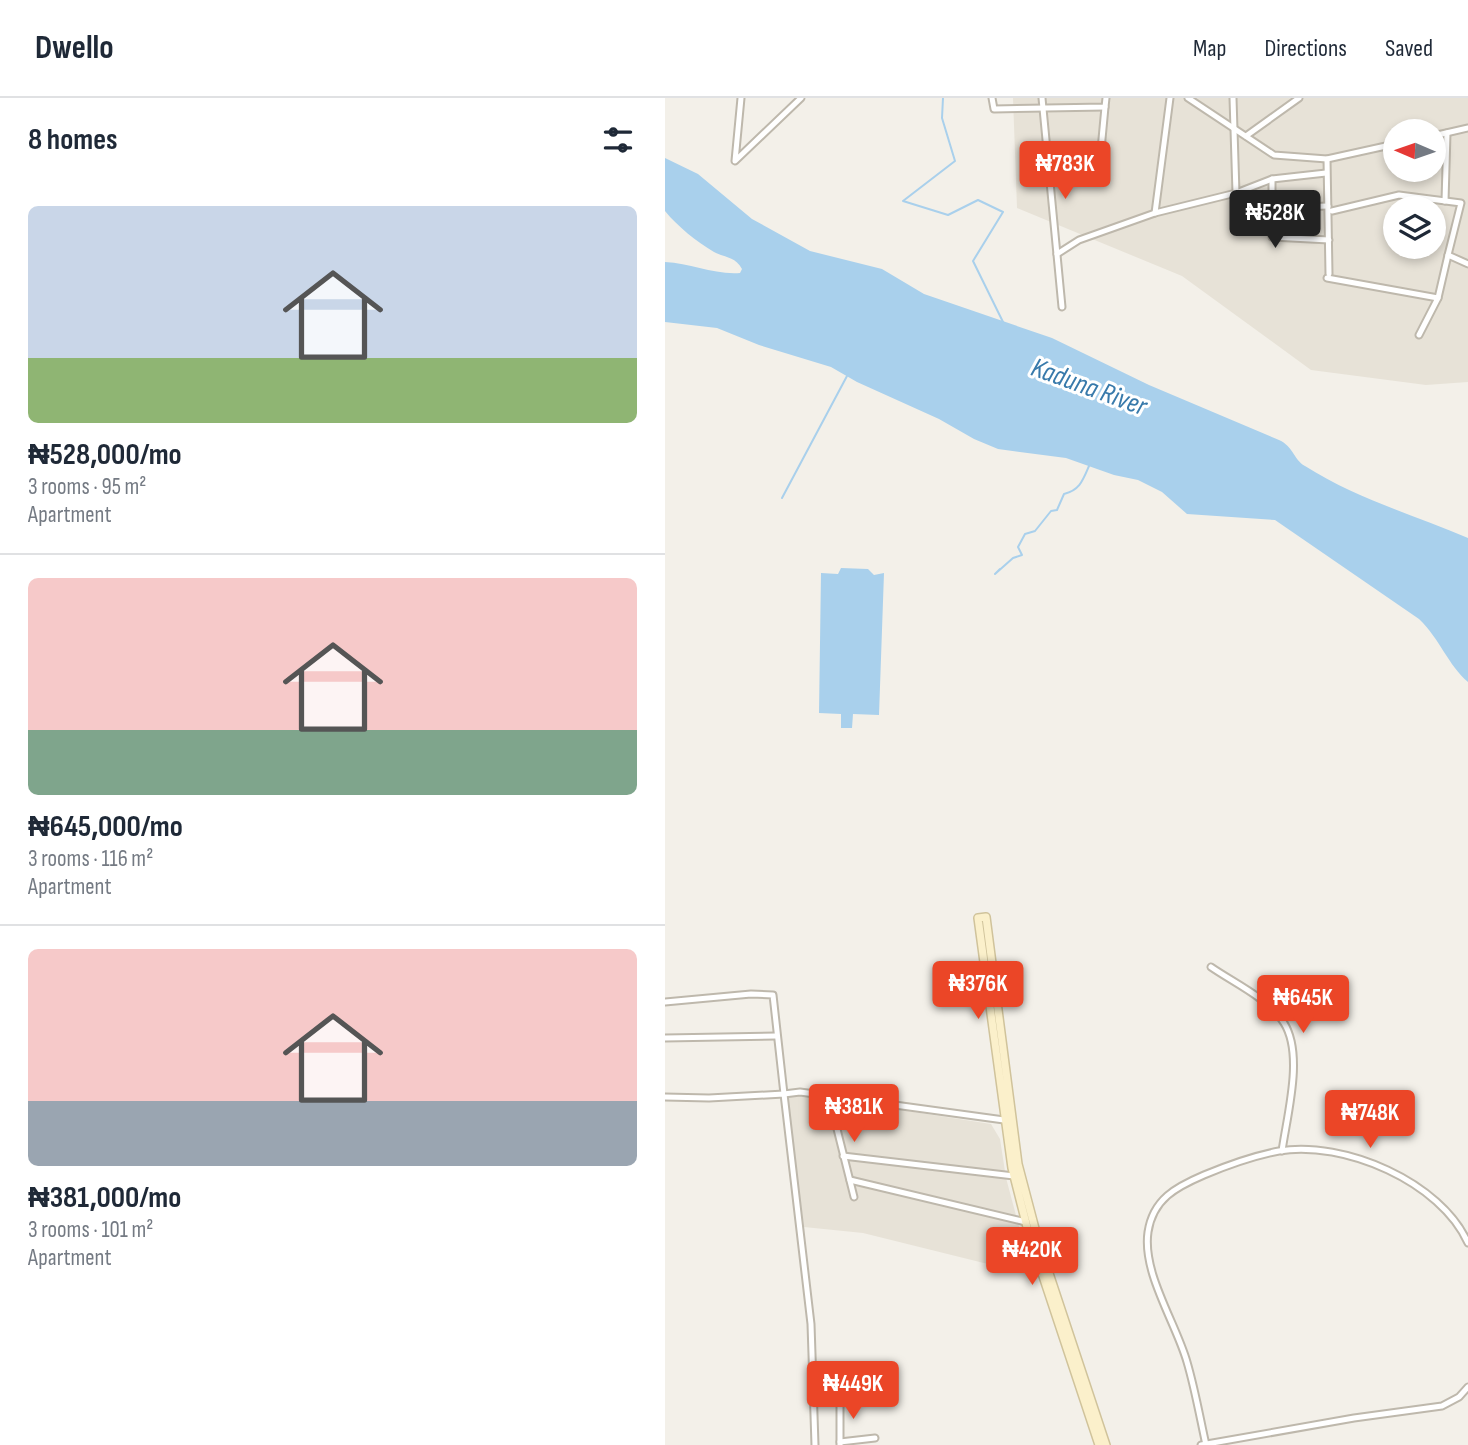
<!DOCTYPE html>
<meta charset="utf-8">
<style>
body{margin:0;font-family:"Sofia Sans Condensed",sans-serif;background:#f6f6f7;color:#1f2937;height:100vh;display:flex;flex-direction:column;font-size:26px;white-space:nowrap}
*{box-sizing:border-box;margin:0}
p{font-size:23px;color:#747a83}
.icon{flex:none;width:38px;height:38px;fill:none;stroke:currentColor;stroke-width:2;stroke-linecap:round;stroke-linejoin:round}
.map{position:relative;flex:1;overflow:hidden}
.sheet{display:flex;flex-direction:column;background:#fff;width:665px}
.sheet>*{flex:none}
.needle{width:46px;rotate:272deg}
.controls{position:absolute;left:718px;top:21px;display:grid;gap:14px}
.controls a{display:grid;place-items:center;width:63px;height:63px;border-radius:50%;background:#fff;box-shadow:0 4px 10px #0003;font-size:35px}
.price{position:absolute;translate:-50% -60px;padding:0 16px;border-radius:7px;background:#eb4627;color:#fff;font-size:23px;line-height:46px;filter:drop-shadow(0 2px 4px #0008)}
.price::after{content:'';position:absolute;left:50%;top:42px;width:21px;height:16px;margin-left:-10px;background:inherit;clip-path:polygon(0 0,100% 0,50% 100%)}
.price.active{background:#222;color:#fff}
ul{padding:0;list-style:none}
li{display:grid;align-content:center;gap:14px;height:371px;padding:0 28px}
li+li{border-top:2px solid #e0e1e3}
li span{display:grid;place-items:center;height:217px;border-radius:10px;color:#555}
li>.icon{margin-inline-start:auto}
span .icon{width:126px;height:126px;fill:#fffc;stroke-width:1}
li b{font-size:30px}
h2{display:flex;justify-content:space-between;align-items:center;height:84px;padding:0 28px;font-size:30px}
header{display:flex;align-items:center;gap:42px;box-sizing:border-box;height:98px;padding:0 35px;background:#fff;border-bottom:2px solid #e0e1e3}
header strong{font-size:33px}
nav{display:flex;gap:38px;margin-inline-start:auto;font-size:24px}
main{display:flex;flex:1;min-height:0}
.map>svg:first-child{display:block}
.residential{fill:#e7e2d7;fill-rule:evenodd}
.water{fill:#a9d0ec}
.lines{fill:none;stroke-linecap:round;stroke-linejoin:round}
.stream{stroke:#a9d0ec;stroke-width:2}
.street-casing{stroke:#beb8ac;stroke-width:9}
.secondary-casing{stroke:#d0c39b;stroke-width:10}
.street{stroke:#fff;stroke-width:5}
.secondary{stroke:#fbf0cb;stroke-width:7}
.labels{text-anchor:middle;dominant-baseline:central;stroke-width:6;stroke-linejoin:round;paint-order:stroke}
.water-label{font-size:28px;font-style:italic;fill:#387aab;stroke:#fff}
</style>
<header>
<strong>Dwello</strong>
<nav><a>Map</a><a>Directions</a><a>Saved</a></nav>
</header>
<main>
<section class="sheet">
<h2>8 homes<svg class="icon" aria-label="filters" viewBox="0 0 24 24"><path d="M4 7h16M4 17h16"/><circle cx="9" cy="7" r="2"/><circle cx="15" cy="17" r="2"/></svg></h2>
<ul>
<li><span style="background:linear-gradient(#c9d6e8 70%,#8fb573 0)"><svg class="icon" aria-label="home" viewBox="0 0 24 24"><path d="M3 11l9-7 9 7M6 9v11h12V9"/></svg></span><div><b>₦528,000/mo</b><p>3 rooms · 95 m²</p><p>Apartment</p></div></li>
<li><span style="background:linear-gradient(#f6c9c9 70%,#7fa58c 0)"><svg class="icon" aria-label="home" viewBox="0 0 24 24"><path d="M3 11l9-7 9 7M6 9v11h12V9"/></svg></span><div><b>₦645,000/mo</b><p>3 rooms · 116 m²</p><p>Apartment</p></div></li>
<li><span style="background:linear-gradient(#f6c9c9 70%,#9aa5b1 0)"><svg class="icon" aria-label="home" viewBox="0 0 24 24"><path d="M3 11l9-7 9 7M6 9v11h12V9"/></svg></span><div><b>₦381,000/mo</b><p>3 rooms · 101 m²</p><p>Apartment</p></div></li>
</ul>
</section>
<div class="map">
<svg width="803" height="1347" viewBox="0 0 803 1347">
<rect width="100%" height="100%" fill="#f3f0e9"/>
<!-- residential -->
<g class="residential">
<path d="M348,0H803V284L761,287L646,272L517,178L352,110ZM730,33H768V72H730ZM730,110H768V149H730Z"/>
<polygon points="139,997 326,1026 335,1041 341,1080 367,1177 198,1135 139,1129 121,998"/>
</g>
<!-- water -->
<g class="water">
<path d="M0,60L33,76L87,121L145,153L217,171L259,196L387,240L484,287L614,342C629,349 628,361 640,368C690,400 749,417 803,440V584C783,567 775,541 754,521L610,422L522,416L497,394L473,382L449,377L401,360L333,351L309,341L274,321L192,284L166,269L94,247L52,230L0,224V164C26,165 49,177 75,175L77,171C70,158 60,160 49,154C31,143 13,129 0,113Z"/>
<polygon points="176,470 203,471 209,477 219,475 214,617 188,616 187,630 176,630 176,616 154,615 156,475 173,476"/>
</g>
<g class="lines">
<!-- stream -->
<g class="stream">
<polyline points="278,0 277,20 290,63 238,103 283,117 313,102 338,114 308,163 339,226"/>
<polyline points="117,400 182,278"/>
<path d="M335,471L330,476L348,460L357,457L353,449L360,436L370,433L386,413L392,412L399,396C415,392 418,382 424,368"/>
</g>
<defs>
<g id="street">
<polyline points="76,0 70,63 136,0"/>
<polyline points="327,0 329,11 440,9 441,0"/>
<polyline points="377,0 397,209"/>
<polyline points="523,0 609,57 662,61 730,46"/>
<polyline points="568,0 571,95"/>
<polyline points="581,38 634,0"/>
<polyline points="768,38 803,30"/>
<polyline points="662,61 664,176"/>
<polyline points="434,73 440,9"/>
<polyline points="607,81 607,139 664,142"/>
<polyline points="780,103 782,35"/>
<polyline points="608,110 663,108"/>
<polyline points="667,113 734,97 796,105 783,157"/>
<polyline points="490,115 505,0"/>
<polyline points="392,156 414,142 490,115 571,95 607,81 661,75"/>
<polyline points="662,180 773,200"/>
<polyline points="754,237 773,200 783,157 803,166"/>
<path d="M546,869C569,885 603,900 619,925C639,957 622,1017 617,1053"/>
<polyline points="0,904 86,896 108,897 119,996 135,994 339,1022"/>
<polyline points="0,940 111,938"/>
<polyline points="0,999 44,1000 119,996 146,1226 150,1347"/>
<polyline points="164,999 189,1099"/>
<polyline points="178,1058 349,1078"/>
<polyline points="185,1082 361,1124"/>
<polyline points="175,1303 175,1347"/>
<polyline points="175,1344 210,1340"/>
<polyline points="536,1347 689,1320 777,1308 794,1299 803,1289"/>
<path d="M541,1347C535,1320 530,1291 522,1264C511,1225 477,1175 483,1134C488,1101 511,1089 539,1077C563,1067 588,1058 614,1053C679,1042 776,1084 803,1145"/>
</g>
<polyline id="secondary" points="434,1347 363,1133 347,1070 313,820 321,819 353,1066 373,1142 441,1347"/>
</defs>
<!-- street casing -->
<use href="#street" class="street-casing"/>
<!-- secondary casing -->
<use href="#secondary" class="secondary-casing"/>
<!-- street -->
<use href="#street" class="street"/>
<!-- secondary -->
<use href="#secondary" class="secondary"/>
</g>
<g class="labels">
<!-- water labels -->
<g class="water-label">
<text transform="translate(424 289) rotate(20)">Kaduna River</text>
</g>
</g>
</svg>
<div class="controls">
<a><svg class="needle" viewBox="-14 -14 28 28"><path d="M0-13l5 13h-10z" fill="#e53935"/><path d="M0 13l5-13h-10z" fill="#747a83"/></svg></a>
<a><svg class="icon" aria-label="layers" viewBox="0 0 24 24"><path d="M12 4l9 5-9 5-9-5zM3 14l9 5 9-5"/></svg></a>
</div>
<b class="price" style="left:400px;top:103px">₦783K</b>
<b class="price active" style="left:610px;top:152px">₦528K</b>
<b class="price" style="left:313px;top:923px">₦376K</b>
<b class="price" style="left:638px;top:937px">₦645K</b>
<b class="price" style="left:189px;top:1046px">₦381K</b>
<b class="price" style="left:705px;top:1052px">₦748K</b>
<b class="price" style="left:367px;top:1189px">₦420K</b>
<b class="price" style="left:188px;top:1323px">₦449K</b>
</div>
</main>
